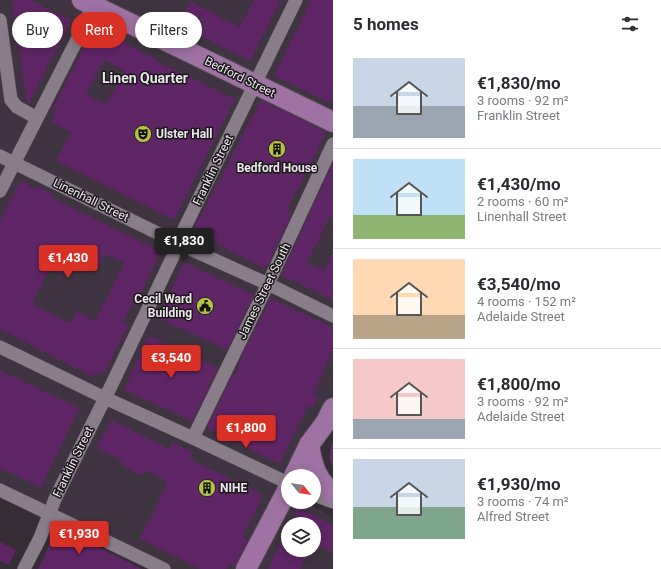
<!DOCTYPE html>
<meta charset="utf-8">
<style>
body{margin:0;font-family:Roboto,sans-serif;background:#f2f2f3;color:#2b2b33;height:100vh;display:flex;flex-direction:column;font-size:15px;white-space:nowrap}
*{box-sizing:border-box;margin:0}
p{font-size:13px;color:#7c7c81}
.icon{flex:none;width:22px;height:22px;fill:none;stroke:currentColor;stroke-width:2;stroke-linecap:round;stroke-linejoin:round}
.map{position:relative;flex:1;overflow:hidden}
.panel{display:flex;flex-direction:column;background:#fff;width:328px}
.panel>*{flex:none}
.guide{position:absolute;left:12px;top:12px;width:261px;height:36px;display:flex;gap:8px}
.needle{width:26px;rotate:120deg}
.controls{position:absolute;left:281px;top:469px;display:grid;gap:8px}
.controls a{display:grid;place-items:center;width:40px;height:40px;border-radius:50%;background:#fff;box-shadow:0 2px 10px #0003;font-size:20px}
.price{position:absolute;translate:-50% -34px;padding:0 9px;border-radius:4px;background:#d93025;color:#fff;font-size:13px;line-height:26px;filter:drop-shadow(0 1px 2px #0008)}
.price::after{content:'';position:absolute;left:50%;top:24px;width:12px;height:9px;margin-left:-6px;background:inherit;clip-path:polygon(0 0,100% 0,50% 100%)}
.price.active{background:#222;color:#fff}
ul{padding:0;list-style:none}
li{display:flex;align-items:center;gap:12px;height:100px;padding:0 20px}
li+li{border-top:1px solid #e1e1e2}
li span{display:grid;place-items:center;flex:none;width:112px;height:80px;border-radius:0px;color:#555}
li>.icon{margin-inline-start:auto}
span .icon{width:48px;height:48px;fill:#fffc;stroke-width:1}
li b{font-size:17px}
h2{display:flex;justify-content:space-between;align-items:center;height:48px;padding:0 20px;font-size:17px}
.chip{padding:0 14px;border-radius:18px;background:#fff;box-shadow:0 2px 10px #0003;font-size:14px;line-height:36px}
.chip.active{background:#d93025;color:#fff}
main{display:flex;flex:1;min-height:0}
.map>svg:first-child{display:block}
.built{fill:#413442;fill-rule:evenodd}
.green{fill:#58315c}
.building{fill:#5e2665;fill-rule:evenodd}
.lines{fill:none;stroke-linecap:round;stroke-linejoin:round}
.street-casing{stroke:#534c54;stroke-width:14}
.primary-casing{stroke:#534c54;stroke-width:22}
.street{stroke:#887d89;stroke-width:13}
.primary{stroke:#9e72a3;stroke-width:20}
.labels{text-anchor:middle;dominant-baseline:central;stroke-width:3;stroke-linejoin:round;paint-order:stroke}
.street-label{font-size:12px;fill:#ede7ed;stroke:#1b171b}
.poi-label{font-size:12px;font-weight:bold;fill:#ede7ed;stroke:#1b171b;text-anchor:start}
.quarter-label{font-size:14px;font-weight:bold;fill:#ede7ed;stroke:#1b171b}
</style>
<main>
<div class="map">
<svg width="333" height="569" viewBox="0 0 333 569">
<rect width="100%" height="100%" fill="#362d36"/>
<!-- built -->
<path class="built" d="M0,0H333V405L288,502H305L333,517V569H165L0,490ZM288,524H314V550H288Z"/>
<!-- green -->
<path class="green" d="M333,442V469C329,459 328,452 333,442Z"/>
<!-- building -->
<g class="building">
<polygon points="12,0 31,0 71,20 29,104 27,103"/>
<polygon points="254,0 281,0 250,61 178,25 190,1 240,27"/>
<polygon points="311,0 333,0 333,104 274,76"/>
<path d="M94,27L156,59L155,61L235,99L174,220L56,161L71,132L51,122L57,110L53,108ZM104,60L124,70L106,105L86,95Z"/>
<polygon points="261,100 326,132 287,210 292,212 267,267 264,266 263,268 193,231"/>
<polygon points="333,163 333,220 329,218 307,263 324,271 333,253 333,300 281,275"/>
<path d="M20,181L37,190L38,187L54,195L52,198L161,251L137,301L135,299L123,322L128,325L105,371L92,376L0,329V221ZM105,254L124,263L95,321L76,311L70,323L32,304L50,267L67,276L76,258L98,269Z"/>
<polygon points="184,262 254,295 227,350 158,318"/>
<polygon points="271,298 333,328 333,351 313,394 318,396 313,407 308,405 279,464 207,427 233,374 235,375 243,357 241,357"/>
<polygon points="149,336 218,368 192,421 124,390"/>
<polygon points="0,370 79,408 41,487 0,468"/>
<polygon points="111,420 169,449 172,442 193,453 190,459 263,495 242,537 248,540 235,566 229,563 226,569 200,569 140,539 168,482 145,470 142,476 120,464 122,460 97,448"/>
<polygon points="298,508 333,525 333,553 314,544 314,524 290,524"/>
<polygon points="58,527 59,527 142,569 38,569"/>
<polygon points="288,528 288,550 309,550 300,569 268,569"/>
<polygon points="0,542 16,550 9,565 0,561"/>
</g>
<g class="lines">
<defs>
<g id="street">
<polyline points="0,20 11,100 17,107 37,118"/>
<polyline points="0,156 188,248 268,284 333,316"/>
<polyline points="0,191 85,24 94,0"/>
<polyline points="0,347 105,398 193,438 288,483"/>
<polyline points="193,438 268,284 333,144"/>
<polyline points="0,490 164,569"/>
<polyline points="314,495 333,502"/>
<polyline points="24,569 40,538 55,499 111,386 175,252 183,231 296,0"/>
</g>
<g id="primary">
<polyline points="82,0 333,122"/>
<path d="M309,445C313,468 316,478 333,494"/>
<polyline points="294,476 309,445 326,422 333,408"/>
<polyline points="246,569 288,489"/>
</g>
</defs>
<!-- street casing -->
<use href="#street" class="street-casing"/>
<!-- primary casing -->
<use href="#primary" class="primary-casing"/>
<!-- street -->
<use href="#street" class="street"/>
<!-- primary -->
<use href="#primary" class="primary"/>
</g>
<!-- icons -->
<defs>
<symbol id="theatre-disc" viewBox="-11 -11 22 22"><circle r="9.5" fill="#b8c147" stroke="#1b171b"/><path d="M-5-5.5Q0-4 5-5.5V0Q5 5 0 6Q-5 5-5 0ZM-3.3-2.5H-1v1.5H-3.3ZM1-2.5H3.3v1.5H1ZM-2.8 1Q0 5.5 2.8 1Z" fill="#111"/></symbol>
<symbol id="building-disc" viewBox="-11 -11 22 22"><circle r="9.5" fill="#b8c147" stroke="#1b171b"/><path d="M-4-6H4V6H1V3H-1V6H-4ZM-2.5-4.3h1.7v1.8h-1.7ZM.8-4.3h1.7v1.8H.8ZM-2.5-1h1.7V.8h-1.7ZM.8-1h1.7V.8H.8Z" fill="#111"/></symbol>
<symbol id="civic-disc" viewBox="-11 -11 22 22"><circle r="9.5" fill="#b8c147" stroke="#1b171b"/><path d="M-.6-6.5H3V-4.5H.6V-3L4-1V1h2V6H-6V1h2V-1L-.6-3ZM-1.2 2.5V6h2.4V2.5Z" fill="#111"/></symbol>
</defs>
<g fill-rule="evenodd">
<use href="#theatre-disc" x="133" y="124" width="20" height="20"/>
<use href="#building-disc" x="267" y="139" width="20" height="20"/>
<use href="#civic-disc" x="195" y="296" width="20" height="20"/>
<use href="#building-disc" x="197" y="478" width="20" height="20"/>
</g>
<g class="labels">
<!-- street labels -->
<g class="street-label">
<text transform="translate(240 77) rotate(26)">Bedford Street</text>
<text transform="translate(213 170) rotate(-64)">Franklin Street</text>
<text transform="translate(91 200) rotate(26)">Linenhall Street</text>
<text transform="translate(264 291) rotate(-64)">James Street South</text>
<text transform="translate(73 462) rotate(-64)">Franklin Street</text>
</g>
<!-- poi labels -->
<g class="poi-label">
<text x="156" y="134">Ulster Hall</text>
<text x="277" y="168" text-anchor="middle">Bedford House</text>
<text x="192" y="299" text-anchor="end">Cecil Ward<tspan x="192" dy="14">Building</tspan></text>
<text x="220" y="488">NIHE</text>
</g>
<!-- quarter labels -->
<g class="quarter-label">
<text x="145" y="78">Linen Quarter</text>
</g>
</g>
</svg>
<div class="controls">
<a><svg class="needle" viewBox="-14 -14 28 28"><path d="M0-13l5 13h-10z" fill="#e53935"/><path d="M0 13l5-13h-10z" fill="#7c7c81"/></svg></a>
<a><svg class="icon" aria-label="layers" viewBox="0 0 24 24"><path d="M12 4l9 5-9 5-9-5zM3 14l9 5 9-5"/></svg></a>
</div>
<b class="price active" style="left:184px;top:262px">€1,830</b>
<b class="price" style="left:68px;top:279px">€1,430</b>
<b class="price" style="left:171px;top:379px">€3,540</b>
<b class="price" style="left:246px;top:449px">€1,800</b>
<b class="price" style="left:79px;top:555px">€1,930</b>
<div class="guide">
<a class="chip">Buy</a>
<a class="chip active">Rent</a>
<a class="chip">Filters</a>
</div>
</div>
<section class="panel">
<h2>5 homes<svg class="icon" aria-label="filters" viewBox="0 0 24 24"><path d="M4 7h16M4 17h16"/><circle cx="9" cy="7" r="2"/><circle cx="15" cy="17" r="2"/></svg></h2>
<ul>
<li><span style="background:linear-gradient(#c9d6e8 60%,#9aa5b1 0)"><svg class="icon" aria-label="home" viewBox="0 0 24 24"><path d="M3 11l9-7 9 7M6 9v11h12V9"/></svg></span><div><b>€1,830/mo</b><p>3 rooms · 92 m²</p><p>Franklin Street</p></div></li>
<li><span style="background:linear-gradient(#bfe0f5 70%,#8fb573 0)"><svg class="icon" aria-label="home" viewBox="0 0 24 24"><path d="M3 11l9-7 9 7M6 9v11h12V9"/></svg></span><div><b>€1,430/mo</b><p>2 rooms · 60 m²</p><p>Linenhall Street</p></div></li>
<li><span style="background:linear-gradient(#ffd9b3 70%,#b9a48a 0)"><svg class="icon" aria-label="home" viewBox="0 0 24 24"><path d="M3 11l9-7 9 7M6 9v11h12V9"/></svg></span><div><b>€3,540/mo</b><p>4 rooms · 152 m²</p><p>Adelaide Street</p></div></li>
<li><span style="background:linear-gradient(#f6c9c9 75%,#9aa5b1 0)"><svg class="icon" aria-label="home" viewBox="0 0 24 24"><path d="M3 11l9-7 9 7M6 9v11h12V9"/></svg></span><div><b>€1,800/mo</b><p>3 rooms · 92 m²</p><p>Adelaide Street</p></div></li>
<li><span style="background:linear-gradient(#c9d6e8 60%,#7fa58c 0)"><svg class="icon" aria-label="home" viewBox="0 0 24 24"><path d="M3 11l9-7 9 7M6 9v11h12V9"/></svg></span><div><b>€1,930/mo</b><p>3 rooms · 74 m²</p><p>Alfred Street</p></div></li>
</ul>
</section>
</main>
